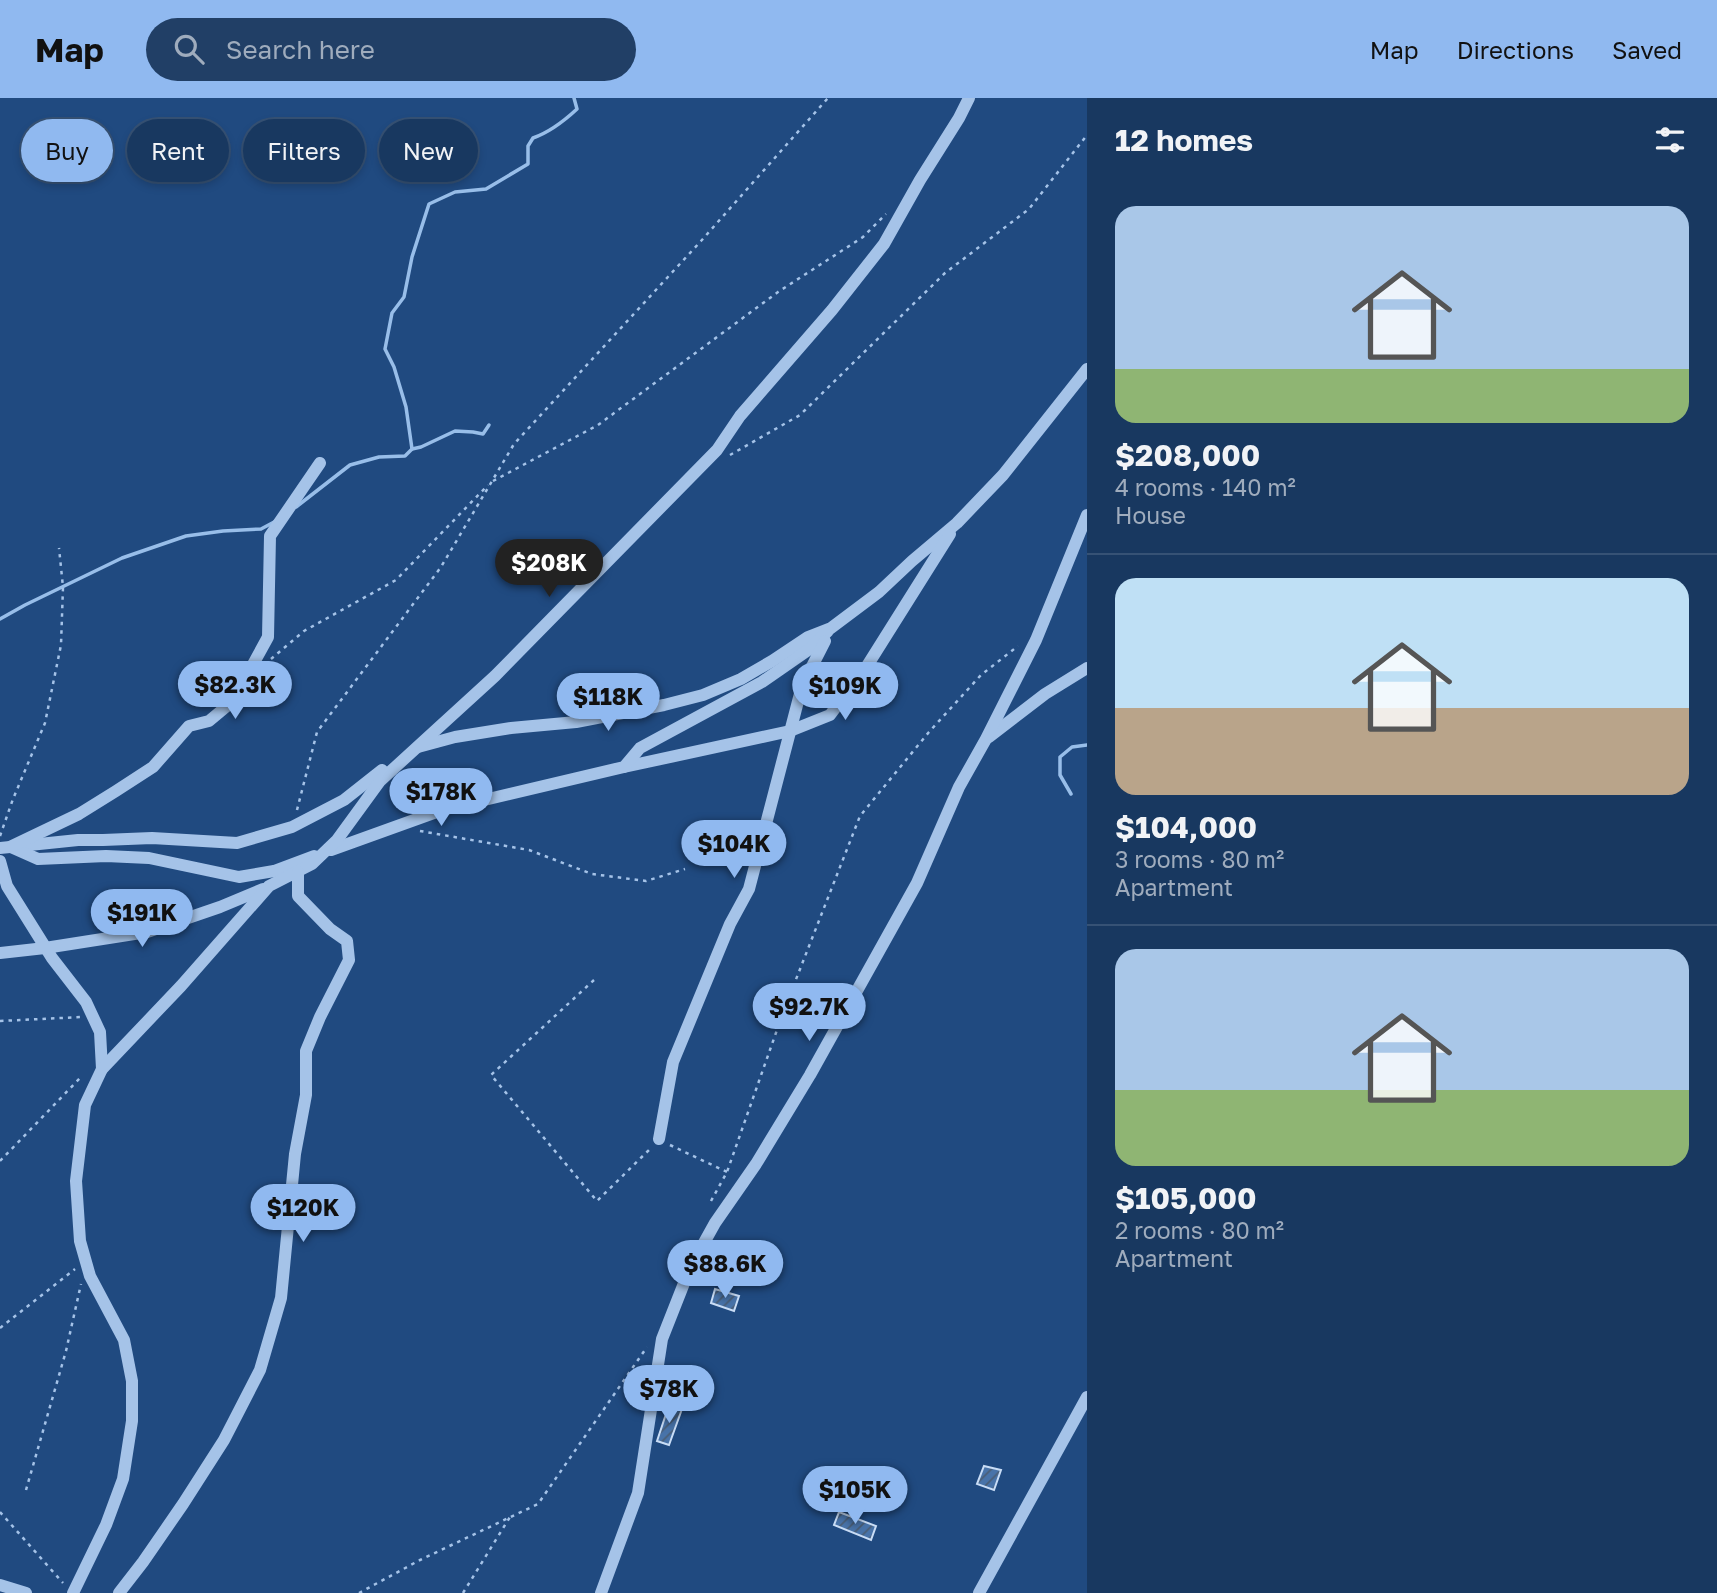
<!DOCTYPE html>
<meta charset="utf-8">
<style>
body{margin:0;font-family:"Golos Text",sans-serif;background:#213f66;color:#f1f3f6;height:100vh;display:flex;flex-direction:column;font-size:26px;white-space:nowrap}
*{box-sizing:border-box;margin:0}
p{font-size:23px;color:#9facbd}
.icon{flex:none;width:38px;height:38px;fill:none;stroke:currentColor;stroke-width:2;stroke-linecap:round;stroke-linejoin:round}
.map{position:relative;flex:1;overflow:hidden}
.sheet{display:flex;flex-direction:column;background:#183860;width:630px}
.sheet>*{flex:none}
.hud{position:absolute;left:21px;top:21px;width:665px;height:63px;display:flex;gap:14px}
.price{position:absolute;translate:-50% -60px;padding:0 16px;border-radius:24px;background:#90b9f0;color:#111;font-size:23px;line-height:46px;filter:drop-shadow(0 2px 4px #0008)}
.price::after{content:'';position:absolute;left:50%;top:42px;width:21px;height:16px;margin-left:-10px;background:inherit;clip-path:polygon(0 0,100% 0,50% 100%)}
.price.current{background:#222;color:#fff}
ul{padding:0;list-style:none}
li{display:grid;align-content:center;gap:14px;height:371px;padding:0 28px}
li+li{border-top:2px solid #365275}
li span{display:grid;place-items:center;height:217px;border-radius:21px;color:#555}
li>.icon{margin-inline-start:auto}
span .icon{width:126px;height:126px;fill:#fffc;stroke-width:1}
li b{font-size:30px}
h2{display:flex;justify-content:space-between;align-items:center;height:84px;padding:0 28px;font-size:30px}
.tag{padding:0 24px;border-radius:32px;background:#183860;box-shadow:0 4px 10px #0003,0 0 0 2px #365275;font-size:24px;line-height:63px}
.tag.current{background:#90b9f0;color:#111}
header{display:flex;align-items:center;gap:42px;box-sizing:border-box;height:98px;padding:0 35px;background:#90b9f0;color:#111}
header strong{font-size:33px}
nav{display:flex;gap:38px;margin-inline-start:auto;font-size:24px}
.search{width:490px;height:63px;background:#213f66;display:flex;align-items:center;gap:18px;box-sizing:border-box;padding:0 24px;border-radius:38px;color:#9facbd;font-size:26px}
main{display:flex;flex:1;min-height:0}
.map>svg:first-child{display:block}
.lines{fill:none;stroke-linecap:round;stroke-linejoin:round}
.stream{stroke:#98bee9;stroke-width:3.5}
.building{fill:url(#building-hatch);stroke:#c9ddf6;stroke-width:2}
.path{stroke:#a5c3e8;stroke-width:2.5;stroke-dasharray:3.5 5;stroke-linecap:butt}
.minor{stroke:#a5c3e8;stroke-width:12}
</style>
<header>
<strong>Map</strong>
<div class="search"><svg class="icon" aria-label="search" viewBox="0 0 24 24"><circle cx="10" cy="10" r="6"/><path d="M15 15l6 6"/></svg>Search here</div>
<nav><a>Map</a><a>Directions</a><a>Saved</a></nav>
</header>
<main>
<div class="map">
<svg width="1087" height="1495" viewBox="0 0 1087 1495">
<defs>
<pattern id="building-hatch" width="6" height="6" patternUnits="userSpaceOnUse" patternTransform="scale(1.75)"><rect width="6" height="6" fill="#4873a9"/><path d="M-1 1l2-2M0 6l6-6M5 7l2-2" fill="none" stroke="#4a5e76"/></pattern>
</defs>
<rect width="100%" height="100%" fill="#204a80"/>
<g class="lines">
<!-- stream -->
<g class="stream">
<polyline points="412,351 421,349 455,333 473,334 483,336 489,327"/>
<path d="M296,409L350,367L379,359L405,358L412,351L406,309L394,269L385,251L392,215L404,199L412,159L429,106L455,94L486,91L528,66V48L533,40C550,34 563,24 577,11L574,0"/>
<polyline points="0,521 25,507 122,460 186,438 223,433 261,431 276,423"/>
<polyline points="1071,696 1060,677 1060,659 1072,649 1087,647"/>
</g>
</g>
<!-- building -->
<g class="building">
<polygon points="715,1191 739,1198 734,1213 711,1205"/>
<polygon points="669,1307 682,1311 669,1347 657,1343"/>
<polygon points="984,1368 1001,1372 994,1392 977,1386"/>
<polygon points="839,1414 876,1428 871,1442 834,1427"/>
</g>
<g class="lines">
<!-- path -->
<g class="path">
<polyline points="730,357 800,317 945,175 1029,111 1087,37"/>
<polyline points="493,383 598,327 778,194 863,139 886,116"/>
<polyline points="271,561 304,533 396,482 488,387"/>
<polyline points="297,712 317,634 441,469 514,346 701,143 828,0"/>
<polyline points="420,733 529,752 592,776 646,783 685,771"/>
<polyline points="0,738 13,701 45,625 61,547 63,489 59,450"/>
<polyline points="594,882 491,977 597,1103 651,1050"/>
<polyline points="0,923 81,919"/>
<polyline points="670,1047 727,1074"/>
<polyline points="0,1063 82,978"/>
<polyline points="711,1103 727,1074 784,912 860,718 929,634 981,577 1018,548"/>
<polyline points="0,1230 75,1171"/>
<polyline points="26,1392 66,1253 81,1186"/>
<polyline points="0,1414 63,1485"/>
<polyline points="359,1495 420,1462 538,1406 647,1249"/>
<polyline points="463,1495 510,1419"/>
</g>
<!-- minor -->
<g class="minor">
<polyline points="989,639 1045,596 1087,570"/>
<polyline points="418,649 455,639 511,630 576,624 664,607 703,597 741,581 772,563 808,539 831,530 879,494 912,463 957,425 1003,377 1087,271"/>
<polyline points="624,669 790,633 830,617 867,568 950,436"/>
<polyline points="10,749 78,742 103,742 152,740 237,745 292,729 344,702 382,672"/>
<polyline points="11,749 38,761 106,758 149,760 239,779 274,773 314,758"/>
<polyline points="0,750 10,749 79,716 116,693 153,669 189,628 209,623 233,603 268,539 270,438 320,365"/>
<polyline points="331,752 442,712 624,669 640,650 762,584 811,550 828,533"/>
<polyline points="0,763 7,788 52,860 86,904 100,934 102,971 85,1007 76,1083 80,1143 90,1178 124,1242 132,1283 132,1323 123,1381 106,1427 73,1495"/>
<polyline points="0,855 45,850 147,834 220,809 263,791"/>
<polyline points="102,971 181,888 269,788 312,766 337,742 380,683 495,578 717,352 740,318 832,212 884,146 920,82 959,20 969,0"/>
<polyline points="659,1041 673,964 730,826 749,791 802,588 825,543"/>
<polyline points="0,1487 26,1495"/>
<polyline points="119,1495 143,1464 183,1406 224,1342 260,1272 281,1200 295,1056 306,997 306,953 320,919 349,862 347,843 330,831 298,798 298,774"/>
<polyline points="601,1495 638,1395 662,1241 690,1170 715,1125 756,1066 810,977 917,785 959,689 986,641 1036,542 1087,417"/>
<polyline points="979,1495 1087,1299"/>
</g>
</g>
</svg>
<b class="price current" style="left:549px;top:501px">$208K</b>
<b class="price" style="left:235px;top:623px">$82.3K</b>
<b class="price" style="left:845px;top:624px">$109K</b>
<b class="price" style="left:608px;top:635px">$118K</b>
<b class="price" style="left:441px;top:730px">$178K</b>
<b class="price" style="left:734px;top:782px">$104K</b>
<b class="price" style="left:142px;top:851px">$191K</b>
<b class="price" style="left:809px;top:945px">$92.7K</b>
<b class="price" style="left:303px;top:1146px">$120K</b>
<b class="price" style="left:725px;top:1202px">$88.6K</b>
<b class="price" style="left:669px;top:1327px">$78K</b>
<b class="price" style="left:855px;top:1428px">$105K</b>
<div class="hud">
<a class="tag current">Buy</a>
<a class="tag">Rent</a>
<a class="tag">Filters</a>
<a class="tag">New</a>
</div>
</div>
<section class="sheet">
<h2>12 homes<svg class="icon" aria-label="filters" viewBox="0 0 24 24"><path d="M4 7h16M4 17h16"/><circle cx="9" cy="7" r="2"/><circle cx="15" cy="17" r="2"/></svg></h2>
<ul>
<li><span style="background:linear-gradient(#a9c7e8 75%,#8fb573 0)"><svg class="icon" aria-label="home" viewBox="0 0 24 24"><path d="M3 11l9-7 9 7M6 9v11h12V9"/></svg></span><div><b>$208,000</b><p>4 rooms · 140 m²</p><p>House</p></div></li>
<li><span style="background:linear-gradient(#bfe0f5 60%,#b9a48a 0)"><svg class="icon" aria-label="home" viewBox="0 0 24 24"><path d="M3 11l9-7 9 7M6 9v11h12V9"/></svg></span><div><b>$104,000</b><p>3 rooms · 80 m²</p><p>Apartment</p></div></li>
<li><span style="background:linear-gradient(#a9c7e8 65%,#8fb573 0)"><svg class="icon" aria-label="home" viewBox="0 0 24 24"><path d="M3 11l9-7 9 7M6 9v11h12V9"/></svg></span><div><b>$105,000</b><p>2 rooms · 80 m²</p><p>Apartment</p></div></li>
</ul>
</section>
</main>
